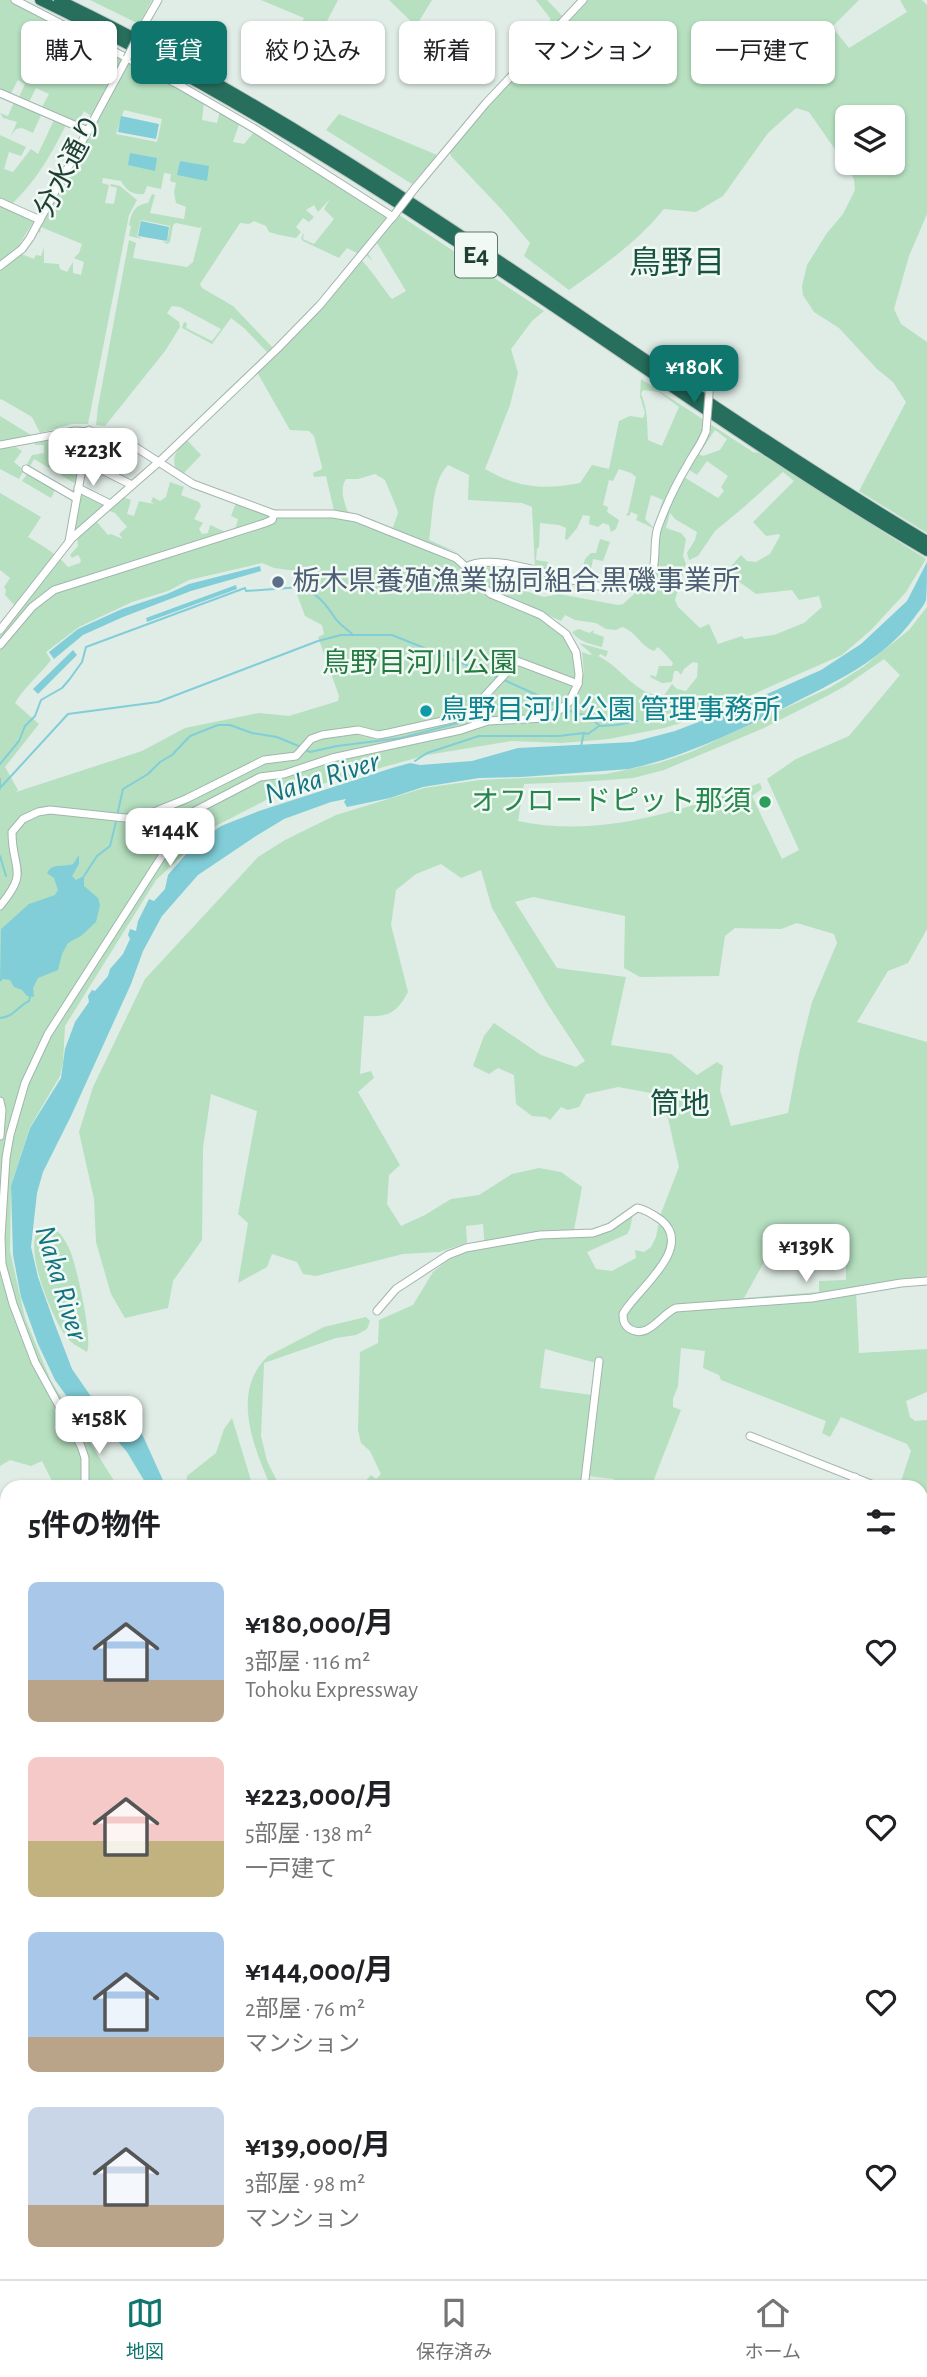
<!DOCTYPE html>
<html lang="ja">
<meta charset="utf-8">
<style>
body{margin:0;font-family:"Alegreya Sans","Noto Sans JP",sans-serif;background:#f6f6f6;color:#202124;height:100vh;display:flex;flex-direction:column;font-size:26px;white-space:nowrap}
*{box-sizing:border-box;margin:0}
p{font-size:23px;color:#757577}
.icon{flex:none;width:38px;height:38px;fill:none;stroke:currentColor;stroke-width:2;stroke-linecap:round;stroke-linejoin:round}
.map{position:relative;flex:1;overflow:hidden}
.side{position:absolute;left:0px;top:1480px;width:928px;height:800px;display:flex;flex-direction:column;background:#fff;border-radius:21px 21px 0 0;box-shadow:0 2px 5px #0004}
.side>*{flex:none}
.hud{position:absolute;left:21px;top:21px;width:886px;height:63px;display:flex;gap:14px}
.fabs{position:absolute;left:835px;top:105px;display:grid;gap:14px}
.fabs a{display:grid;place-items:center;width:70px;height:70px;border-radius:10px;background:#fff;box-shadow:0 2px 5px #0004;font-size:35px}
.price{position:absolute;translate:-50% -60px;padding:0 16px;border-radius:14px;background:#fff;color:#222;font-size:23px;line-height:46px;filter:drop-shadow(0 2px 4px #0008)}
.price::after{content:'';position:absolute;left:50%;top:42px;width:21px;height:16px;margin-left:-10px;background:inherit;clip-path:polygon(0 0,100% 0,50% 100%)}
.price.active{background:#0f766e;color:#fff}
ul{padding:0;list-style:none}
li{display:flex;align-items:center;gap:21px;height:175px;padding:0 28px}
li span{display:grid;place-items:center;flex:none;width:196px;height:140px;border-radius:10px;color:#555}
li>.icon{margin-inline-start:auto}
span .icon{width:84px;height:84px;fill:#fffc;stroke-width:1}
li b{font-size:30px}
h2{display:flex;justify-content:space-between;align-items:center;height:84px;padding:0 28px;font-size:30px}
.tag{padding:0 24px;border-radius:10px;background:#fff;box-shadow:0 2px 5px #0004;font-size:24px;line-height:63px}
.tag.active{background:#0f766e;color:#fff}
.tab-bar{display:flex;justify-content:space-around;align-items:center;height:98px;border-top:2px solid #e0e0e0;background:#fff;font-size:19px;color:#757577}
.tab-bar a{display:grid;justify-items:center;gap:4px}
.tab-bar .active{color:#0f766e}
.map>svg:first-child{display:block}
.green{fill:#b6e0c0;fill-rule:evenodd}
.water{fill:#81ced8}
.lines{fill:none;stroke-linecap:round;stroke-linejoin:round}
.stream{stroke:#81ced8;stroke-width:2}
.minor-casing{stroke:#a2b5ad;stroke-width:9}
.major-casing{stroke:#c0c9c6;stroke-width:10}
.highway-casing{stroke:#c0c9c6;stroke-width:12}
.minor{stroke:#fff;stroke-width:7}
.major{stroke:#5fa792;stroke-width:9}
.highway{stroke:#276e5d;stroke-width:10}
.minor-bridge-casing{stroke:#a2b5ad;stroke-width:9;stroke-linecap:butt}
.minor-bridge{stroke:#fff;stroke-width:7}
.service-dot{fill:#5c6f8a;stroke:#f1f9f4;stroke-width:2.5}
.culture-dot{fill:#0f9aa8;stroke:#f1f9f4;stroke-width:2.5}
.leisure-dot{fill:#2e9e5b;stroke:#f1f9f4;stroke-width:2.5}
.labels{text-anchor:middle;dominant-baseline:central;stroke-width:5;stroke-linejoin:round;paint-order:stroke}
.shield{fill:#f1f9f4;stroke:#5e776e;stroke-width:2}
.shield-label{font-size:26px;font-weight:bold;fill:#1f3f35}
.street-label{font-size:28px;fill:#1f3f35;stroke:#f1f9f4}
.service-label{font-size:28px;fill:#4e5e75;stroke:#f1f9f4;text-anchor:start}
.park-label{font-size:28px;fill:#257a42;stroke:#f1f9f4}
.culture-label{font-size:28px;fill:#0d838f;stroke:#f1f9f4;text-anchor:start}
.leisure-label{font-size:28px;fill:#27864d;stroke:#f1f9f4;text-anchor:end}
.water-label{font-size:30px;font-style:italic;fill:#137381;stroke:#f1f9f4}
.neighbourhood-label{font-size:30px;fill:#185342;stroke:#f1f9f4}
.quarter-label{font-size:32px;fill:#185342;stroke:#f1f9f4}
</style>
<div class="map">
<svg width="927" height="2279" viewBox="0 0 927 2279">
<rect width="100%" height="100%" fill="#e0ece6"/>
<!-- green -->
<g class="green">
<path d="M0,0H14L94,43L98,48L100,46L122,57L112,81L91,116L84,111L77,123L42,107L49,94L36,88L29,102L19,97L25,84L18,80L10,95L0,91ZM70,43L79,46L81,49L77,59L82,60L81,62L68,64L58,57L62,47Z"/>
<polygon points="90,0 152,0 139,24"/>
<polygon points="261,0 338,0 313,48 294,39 304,18"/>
<polygon points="389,0 432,0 416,26"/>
<path d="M536,0H547L566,20L585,0H859L832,27L849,48L907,12L900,0H922L927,5V214L909,256L894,309L901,324L927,342V533L859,491L906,402L893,382L877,369L839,328L814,312L803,295L802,286L807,265L827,233L843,214L855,190L854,180L850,171L809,112L796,108L768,133L723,196L696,212L664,209C637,242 603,266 569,290L524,256L530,243L503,211L451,156L449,149L551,36L550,18ZM847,117H892V163H847Z"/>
<path d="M129,60L204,103L202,120L217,123L220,111L240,122L233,142L244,144L254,132L389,216L359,254L347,248L339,258L303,241L301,238L304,233L303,239L314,244L334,219L324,209L330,199L318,212L314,205L306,210L314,217L309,222L303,218L296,227L301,232L296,238C287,236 278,235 269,232L266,226L254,221L249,224L240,223L200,284L202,288L233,306L273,348L268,353L244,328L231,318L212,344L182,328L184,322L187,323L186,328L212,341L221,329L180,307L172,306L167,313L179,322L180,327L165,351L105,426L96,425L98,407L129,240L136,243L133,258L187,267L193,262L202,226L200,228L176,223L173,225L170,242L167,244L162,241L167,242L170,226L141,220L137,236L142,239L129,236L131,226L129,225C132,212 134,205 148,203L152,194L155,195L150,213L184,219L186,207L176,203L174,192L176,183L170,181L171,174L164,173L161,189L147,186L144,194C132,195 127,191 121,181L103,178L102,183L109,185L105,203L114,204L117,188L110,186L111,184L120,186L137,200L129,215L88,424H72L40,433L32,417L1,399L0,400V135L26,147L21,156L9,152L4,169L13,172L31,149L38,154L55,118L67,123C52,153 37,180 12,204L34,221L20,243L19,253L34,259L36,255L41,256L44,248V263L59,264L60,269L67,272L73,262V273L81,275L84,262L74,258L79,253L82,244L41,227L40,233L37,230ZM124,110L162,119L157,142L116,134Z"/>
<polygon points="14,102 40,112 41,115 33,133 22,128 16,129 11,136 17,122 3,118 0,113 8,116"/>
<polygon points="339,114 437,155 412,184 326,130"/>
<path d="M399,215L544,311L532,321L511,349L518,373L510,405L485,469C518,488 543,490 580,483L592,465L609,469L619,421L630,416L643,418L645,413L640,396L641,379L753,452L759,453L926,559L906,592L871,630L842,655L704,716L664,728L609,739L562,743L511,741L427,755L268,799L200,834L183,855L156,880L65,1026L63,1062L60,1076L30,1127L11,1186L10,1251L25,1318L51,1381L118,1487H44L52,1481L42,1461L31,1466L10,1460L0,1466V633L18,609L5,595L6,590L4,587L10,578L0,570V493L41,517L28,537C43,546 57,554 68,567L80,563L81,560L78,555L72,558L70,555L78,546L77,536L96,521L108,535L111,534L123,539L119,534L127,527L115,513L107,510L123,497L131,500L127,514L134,516L139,501L154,504L151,502L153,497L160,501L166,497L170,482L184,487L181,495L199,502L201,506L194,519L203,523L199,529L202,534L208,533L210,525L226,532L236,527L238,519L231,516L236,503L262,513L335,515L326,476L314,477L313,473L322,469V467L314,436L309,431L290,430L257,372L361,260C368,265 384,290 392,299L406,291L377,243L368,254L373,261L366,255ZM643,390L659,392L679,407L662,446L648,440C647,423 648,410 641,394ZM715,430L727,439L720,450L703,456L699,454ZM707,461L728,476L721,487L724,491L718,498L684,477L688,469L697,475ZM448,465L469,475L468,500L522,503L532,507L535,568L546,571L548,562L536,560L537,549L539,547L540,523L559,525L566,528L565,539L567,540L577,528L583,515L590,516L589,524L598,527L603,523L609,525L611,532L616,529L619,520L607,512L608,507L603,505L609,480L613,481L619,469L631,473L636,477L628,513L626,515L629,516L631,512L638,515L636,520L655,529L645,519L651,495L663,500L660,508L665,511L651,579L623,604L618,605L559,594L544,597L507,585L502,567L480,566L473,569L489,588L561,621L565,615L575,620L596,623L606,629L616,630L622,627C637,632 640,646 654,651L658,647C664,652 668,658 673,663L672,666H659L656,677L651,675L650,677L662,683L672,682L674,671H678L681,675L684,669L693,662L698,663L697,677L686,691L677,689L672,684L663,697C633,693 624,669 598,656L601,654L606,657L608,651L579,643L592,654L590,655L582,652L584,674L575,664L572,650L567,639L544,621L489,596L461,564L446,556L351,519C346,507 338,491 346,479H358L375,474L385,480L397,509L398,513L392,530L459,553L429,540C433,517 431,482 448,465ZM783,472L794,481L753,522L766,536L779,534L780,536L770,554L756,562L747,561L741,555L726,572L756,594L792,590L799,600L819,596L822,607L804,623L774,635L744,639L742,636L718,644L709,624L700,628L678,607L675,600L686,564L683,556L686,539L681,533L666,528L670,513L675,519L697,532L695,540L687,553L689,560L698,556L715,531L744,507ZM262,563L274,568L296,571L300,579L295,589L305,616L322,625L324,634L318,637L339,696L338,701L289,716L259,713L185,728L142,751L16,792L18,790L5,767L39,724L15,703C25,686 38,677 51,660L46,652L79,627L132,602L168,591L189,580Z"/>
<polygon points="0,416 31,435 30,436 0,441"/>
<polygon points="84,437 75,491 69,491 73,490 76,484 34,459 29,468 26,466 32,455 44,453 44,445 35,445 35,443 61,438"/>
<path d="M187,440L201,455L183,474L175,467C172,454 178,449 187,440Z"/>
<polygon points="16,447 22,451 14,462 24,470 19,479 0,469 0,449"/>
<polygon points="28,473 56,488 51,498 22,481"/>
<polygon points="80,492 105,505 75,531 74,530"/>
<polygon points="600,539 610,542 603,561 593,559 589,580 580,579 585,559 591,553 596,553"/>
<path d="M927,607V929L908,963L888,971L857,1022L927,1042V1277L856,1290L859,1353L927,1349V1392L906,1401L910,1417L915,1421L927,1420V1799L921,1810L920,1488L899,1487L911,1451L907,1444L841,1417L830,1437L822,1433L826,1421L721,1380L719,1375L703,1368L705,1351L681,1348L678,1386L673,1399V1407L681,1410L651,1487H613L614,1479L588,1476L586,1487H360L371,1475L376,1479L381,1474L370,1451L361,1443L358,1430L360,1352L378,1343L379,1320L413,1305L433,1272L448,1260L467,1252L485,1249L483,1224L466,1226L467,1243L439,1252L403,1254L316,1276L303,1274L297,1262L272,1254L267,1267L238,1283L248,1223L238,1214L257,1111L211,1094L203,1148L202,1240L173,1281L168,1308L125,1318L111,1294L96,1242L94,1199L79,1132L93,1087L145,979L258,857L285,840L336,815L424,788L480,780L606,774L659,763L691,752L831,687L863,667L909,630ZM884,659L900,675L849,736L796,759L767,779L799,850L782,859L752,796L762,789L760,783C682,810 601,839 518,821L524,784L580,782L633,778L664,770L764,728L827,696L845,686ZM441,864L461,878L481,870L492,908L547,1003L585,1061L576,1067L541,1055L494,1023L484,1036L473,1066L489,1074L498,1068L514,1075L516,1104L532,1116L546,1117L550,1120L561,1107L568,1110L579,1107L586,1094L618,1087L651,1093L668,1118L679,1167L660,1216L656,1237L651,1247L644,1252L635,1250L636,1258L612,1271L596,1269L587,1252L627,1234L630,1229L633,1214L592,1235H573L582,1187L561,1172L539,1168L512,1174L479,1195L451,1199L425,1215L401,1226L387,1204L389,1175L400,1165L358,1092L374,1078L371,1071L360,1074L364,1016C388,1017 396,1014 408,992L391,925L396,890L416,874ZM533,897L625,916L624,968L640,977L719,976L725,936L735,928L781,929L797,923L834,934L837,943L812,1002L799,1054L788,1113L731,1126L720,1090L723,1066L717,1062L697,1075L671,1054L611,1045L626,977L557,968L515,902ZM816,1243L818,1257L836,1258L846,1262V1280L819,1281V1292L744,1298L774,1244ZM545,1349L596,1363L592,1395L540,1388Z"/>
<path d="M579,629L589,633L594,630L593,633L604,637L602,647C591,644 579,642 572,632Z"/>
<path d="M52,1226C60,1232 67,1242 71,1253C77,1269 93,1339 87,1352C79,1347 70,1343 65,1335C53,1319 20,1242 41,1228C42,1228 50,1226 52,1226Z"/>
<path d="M366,1317L370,1321L367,1329L356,1335L336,1338L264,1363L261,1436L267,1461L280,1487H271C254,1448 230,1392 268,1356L324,1327Z"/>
<polygon points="232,1418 253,1487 186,1487 187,1476 216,1453 224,1429"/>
<polygon points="0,2198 7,2199 7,2273 103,2273 103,2279 0,2279"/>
<polygon points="927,2203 927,2279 905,2279 900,2276 901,2273 920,2273 921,2221"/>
<polygon points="144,2273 663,2273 660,2279 144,2279"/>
</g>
<!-- water -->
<g class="water">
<polygon points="121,116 159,124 156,139 118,132"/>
<polygon points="130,153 157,158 155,171 128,165"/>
<polygon points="180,161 209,166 207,181 177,175"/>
<polygon points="141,221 169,227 167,241 138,236"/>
<path d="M927,562C927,574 927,589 926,600C924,606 918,612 914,618C883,661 834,682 788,706C737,731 684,757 629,769L522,777L479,778L423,787L390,798L347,807L344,802L346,799L331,802L284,819L256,836L198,875L162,916L143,951L131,984L71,1116L43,1172L37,1193L31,1247L38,1277L54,1322L72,1369L90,1395L124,1414L143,1436L166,1487H148L127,1452L109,1431L81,1416L55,1380L38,1344L21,1297L13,1255L11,1186L30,1128L61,1078L65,1049L75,1022L89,1002L88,996L92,990L95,991L108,976L110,969L123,954L130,939L128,935L130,929L136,931L138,921L149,899L154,901L165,889L168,875L194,845L221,826L259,811L392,768L410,763L420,765L472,761L518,748L633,742L675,731L740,706L821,670L861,644L907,601Z"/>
<polygon points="260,566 261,571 191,591 123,617 83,635 54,659 49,652 78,629 122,609 167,594 189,584"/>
<polygon points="236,585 237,589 147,622 146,618"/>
<polygon points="73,650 77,655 38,694 33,689"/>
<path d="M79,855V864L72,876L76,880L84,876V886L98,898L100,905L96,922L81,936L68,943L62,954L58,970L38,978L33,988L34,997L27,996L22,990L14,987L10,980L3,979L0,982L1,929L29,904L55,895L58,890L54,878L47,873C53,862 63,868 73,864Z"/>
</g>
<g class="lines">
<!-- stream -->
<g class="stream">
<polyline points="504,680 557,704"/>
<polyline points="485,708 502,704 539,708 553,704"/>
<polyline points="570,711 589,717 599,725"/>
<polyline points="581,746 584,733 588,734 599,726 616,725 637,721"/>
<polyline points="306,750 310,752 337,746 401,738 462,722"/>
<polyline points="415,761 427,753 479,736 559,736 584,733"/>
<path d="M0,764L19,741L25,726L35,716L41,700L62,688L69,680L82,662L86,647L245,588L246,591L301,587C318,594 325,603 335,618C339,624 347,629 352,634"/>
<polyline points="0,779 0,789"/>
<polyline points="1,787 68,714 158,702 318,641 341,635 392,635 499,678"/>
<polyline points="117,816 123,789 148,774 160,762 172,755 190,736 218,725 230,725 252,733 277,737 301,747"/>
<polyline points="0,856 6,876"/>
<polyline points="84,876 97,856 110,846 116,822"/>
<path d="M0,1018C14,1017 17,1007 29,1001L30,997"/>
</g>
<defs>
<g id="minor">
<polyline points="15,0 181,86 255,129 393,217"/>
<polyline points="142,28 158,0"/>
<polyline points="0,93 88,131"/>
<polyline points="415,188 486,103 583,0"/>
<polyline points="0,202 40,220"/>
<polyline points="0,266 22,249 30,238 127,58"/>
<polyline points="710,382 712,357"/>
<polyline points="0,445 75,431 104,433 129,443 193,484 274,514 333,514 356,518 456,558 466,567 478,583 491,594 541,615 566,634 576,652 579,674 578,684 569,702 554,714 545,718 488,721 461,730 332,758 284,774 260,777 189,814 48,1034 25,1083 10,1135 6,1158 1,1237 2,1264 13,1304 35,1362 81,1446 85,1458 85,1488"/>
<polyline points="84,461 132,485"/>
<polyline points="26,469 76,498"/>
<polyline points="78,488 110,504"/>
<polyline points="69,541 89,430"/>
<path d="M466,567C506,544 620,613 648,579C659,565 652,543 658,527C666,505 676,484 688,464C694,453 702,443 706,431"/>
<polyline points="0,630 72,538 161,460 278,348 320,305 395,214"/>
<polyline points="0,645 32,607 54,590 265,523 272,520 274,514"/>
<polyline points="471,711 517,661 578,684"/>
<path d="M0,906C30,870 12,871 12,832L23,819L38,812L50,810L125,818L144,816L186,799L264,760L296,756L311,739L322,735L358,730L378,735L389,733L456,718L471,711L476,724"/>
<polyline points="0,1101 2,1110 0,1136"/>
<path d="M377,1311L396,1289L448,1255L466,1248L540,1235L593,1233L610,1227L637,1208C645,1209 654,1215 661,1220C696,1248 634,1292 623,1314C623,1321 624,1325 630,1329C648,1340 661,1314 676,1308L812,1298L901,1283L927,1281"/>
<polyline points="750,1436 881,1488"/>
<polyline points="584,1488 599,1361"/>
<polyline points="851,1488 855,1477"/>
<polyline points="920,1504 927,1506"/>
<polyline points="0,1849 7,1848"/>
<polyline points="0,1948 7,1940"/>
<polyline points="0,2081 7,2082"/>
<polyline points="920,2087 927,2089"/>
<polyline points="920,2205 927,2186"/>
<polyline points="863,2273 881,2279"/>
<polyline points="35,2279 36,2273"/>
<polyline points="778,2279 780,2273"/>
<polyline points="895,2279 897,2273"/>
</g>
<g id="major">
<polyline points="920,1648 927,1578"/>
<polyline points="610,2279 613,2273"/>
</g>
<g id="highway">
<path d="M40,0C181,68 315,148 446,235C607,340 762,454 927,551"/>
<path d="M59,0C368,148 634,366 927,541"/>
</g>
</defs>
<!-- minor casing -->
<use href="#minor" class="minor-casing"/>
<!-- major casing -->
<use href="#major" class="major-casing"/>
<!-- highway casing -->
<use href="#highway" class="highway-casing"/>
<!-- minor -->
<use href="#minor" class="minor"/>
<!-- major -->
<use href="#major" class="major"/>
<!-- highway -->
<use href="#highway" class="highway"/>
<defs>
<g id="minor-bridge">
<polyline points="127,58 142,28"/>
<polyline points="395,214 415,188"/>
<polyline points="706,431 710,382"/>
</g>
</defs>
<!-- minor-bridge casing -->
<use href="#minor-bridge" class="minor-bridge-casing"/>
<!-- minor-bridge -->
<use href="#minor-bridge" class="minor-bridge"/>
</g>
<!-- markers -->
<circle class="service-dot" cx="278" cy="582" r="7"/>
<circle class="culture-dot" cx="426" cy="711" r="7"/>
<circle class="leisure-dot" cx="765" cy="802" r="7"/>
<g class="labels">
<!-- shield labels -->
<rect class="shield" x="455" y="232.5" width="42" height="45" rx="5"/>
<g class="shield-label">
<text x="476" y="255">E4</text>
</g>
<!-- street labels -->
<g class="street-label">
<text transform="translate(69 166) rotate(-62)">分水通り</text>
</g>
<!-- service labels -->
<g class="service-label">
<text x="292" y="582">栃木県養殖漁業協同組合黒磯事業所</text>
</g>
<!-- park labels -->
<g class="park-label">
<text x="420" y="664">鳥野目河川公園</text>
</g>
<!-- culture labels -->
<g class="culture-label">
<text x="440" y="711">鳥野目河川公園 管理事務所</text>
</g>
<!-- leisure labels -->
<g class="leisure-label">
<text x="751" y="802">オフロードピット那須</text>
</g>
<!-- water labels -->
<g class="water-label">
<text transform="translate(322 778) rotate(-17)">Naka River</text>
<text transform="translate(61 1283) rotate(73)">Naka River</text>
</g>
<!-- neighbourhood labels -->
<g class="neighbourhood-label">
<text x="680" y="1105">筒地</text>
</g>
<!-- quarter labels -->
<g class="quarter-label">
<text x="677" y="263">鳥野目</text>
</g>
</g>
</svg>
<div class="fabs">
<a><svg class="icon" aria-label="layers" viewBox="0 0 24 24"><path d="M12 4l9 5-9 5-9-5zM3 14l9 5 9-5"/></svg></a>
</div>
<b class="price active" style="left:694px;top:405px">¥180K</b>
<b class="price" style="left:93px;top:488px">¥223K</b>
<b class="price" style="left:170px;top:868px">¥144K</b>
<b class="price" style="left:806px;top:1284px">¥139K</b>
<b class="price" style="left:99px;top:1456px">¥158K</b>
<div class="hud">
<a class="tag">購入</a>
<a class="tag active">賃貸</a>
<a class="tag">絞り込み</a>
<a class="tag">新着</a>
<a class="tag">マンション</a>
<a class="tag">一戸建て</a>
</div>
<section class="side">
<h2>5件の物件<svg class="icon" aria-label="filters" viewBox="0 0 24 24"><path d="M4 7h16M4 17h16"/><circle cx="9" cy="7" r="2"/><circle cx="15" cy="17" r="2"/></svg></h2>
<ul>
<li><span style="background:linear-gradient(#a9c7e8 70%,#b9a48a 0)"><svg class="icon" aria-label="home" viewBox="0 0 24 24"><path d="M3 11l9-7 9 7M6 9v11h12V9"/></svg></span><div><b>¥180,000/月</b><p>3部屋 · 116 m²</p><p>Tohoku Expressway</p></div><svg class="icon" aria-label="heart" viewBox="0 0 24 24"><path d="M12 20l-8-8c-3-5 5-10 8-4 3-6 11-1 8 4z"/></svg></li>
<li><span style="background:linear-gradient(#f6c9c9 60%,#c2b280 0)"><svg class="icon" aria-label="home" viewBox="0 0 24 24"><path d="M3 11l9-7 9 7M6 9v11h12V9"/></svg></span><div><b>¥223,000/月</b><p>5部屋 · 138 m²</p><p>一戸建て</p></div><svg class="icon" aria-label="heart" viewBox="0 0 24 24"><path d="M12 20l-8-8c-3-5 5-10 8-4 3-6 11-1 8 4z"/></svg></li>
<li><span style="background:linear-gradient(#a9c7e8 75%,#b9a48a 0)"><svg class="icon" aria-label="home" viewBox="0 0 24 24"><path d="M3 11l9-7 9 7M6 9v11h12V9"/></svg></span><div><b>¥144,000/月</b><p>2部屋 · 76 m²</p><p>マンション</p></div><svg class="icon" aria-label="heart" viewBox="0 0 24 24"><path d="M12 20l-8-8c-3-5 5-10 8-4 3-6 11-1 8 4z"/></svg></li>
<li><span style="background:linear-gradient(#c9d6e8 70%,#b9a48a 0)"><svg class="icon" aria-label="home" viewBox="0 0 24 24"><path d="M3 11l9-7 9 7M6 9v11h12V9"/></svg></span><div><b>¥139,000/月</b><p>3部屋 · 98 m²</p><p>マンション</p></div><svg class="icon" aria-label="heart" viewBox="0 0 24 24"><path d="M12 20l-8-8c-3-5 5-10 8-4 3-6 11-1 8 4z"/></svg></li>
</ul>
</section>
</div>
<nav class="tab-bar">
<a class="active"><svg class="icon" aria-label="map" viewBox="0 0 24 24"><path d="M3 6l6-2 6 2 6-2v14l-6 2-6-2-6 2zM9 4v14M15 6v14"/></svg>地図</a>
<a><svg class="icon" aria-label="saved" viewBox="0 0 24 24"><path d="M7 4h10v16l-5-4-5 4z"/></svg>保存済み</a>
<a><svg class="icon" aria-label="home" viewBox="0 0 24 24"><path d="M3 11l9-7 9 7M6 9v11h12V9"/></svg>ホーム</a>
</nav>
